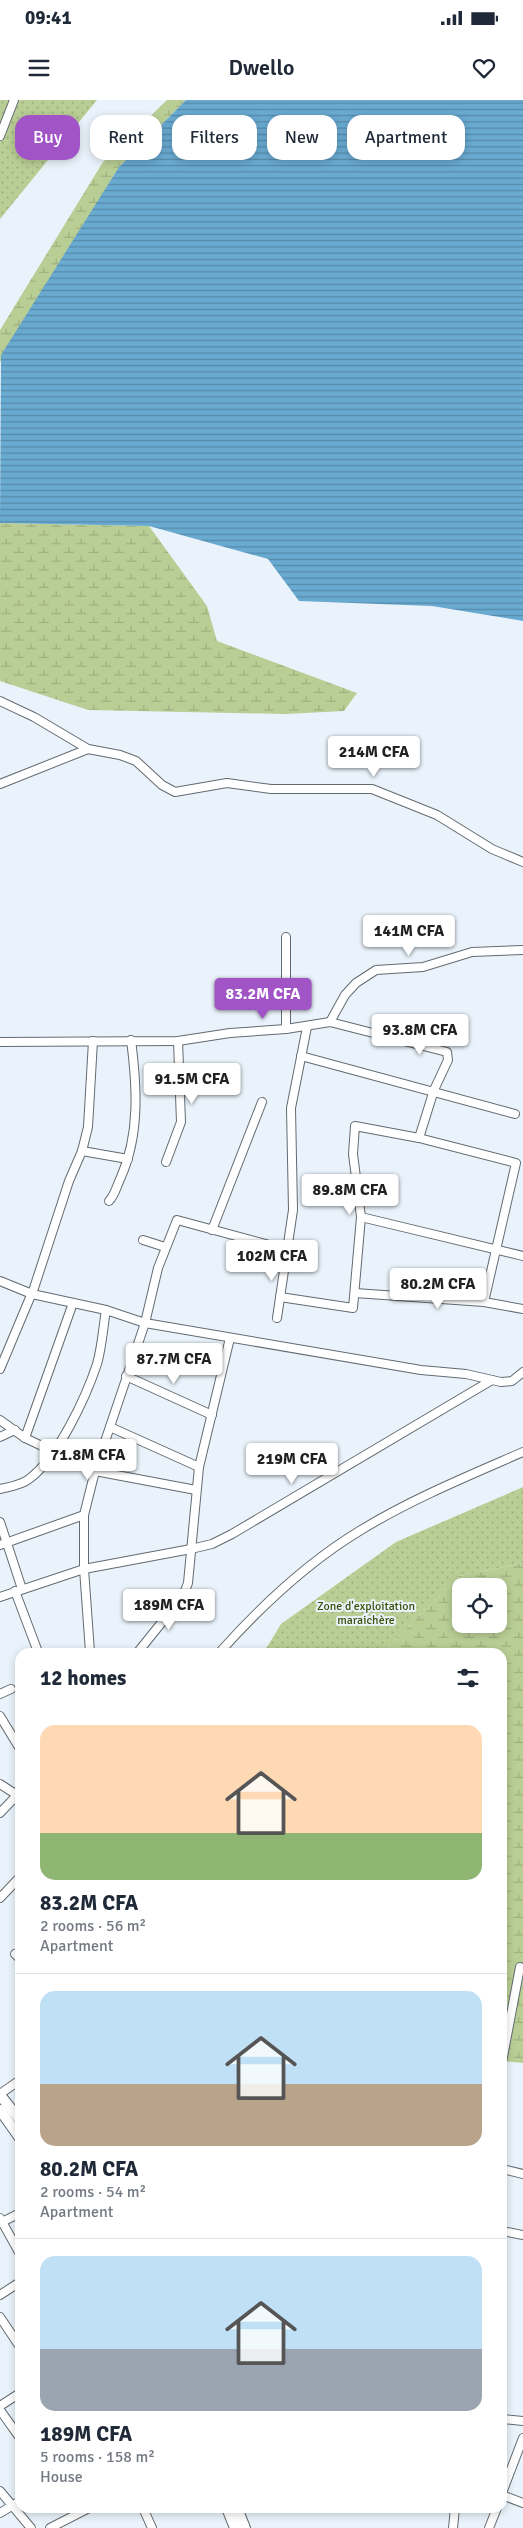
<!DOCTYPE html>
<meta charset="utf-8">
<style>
body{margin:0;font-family:Signika,sans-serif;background:#f6f6f7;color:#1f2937;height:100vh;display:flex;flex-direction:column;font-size:19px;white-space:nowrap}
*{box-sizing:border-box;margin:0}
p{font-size:16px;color:#747a83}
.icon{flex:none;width:28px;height:28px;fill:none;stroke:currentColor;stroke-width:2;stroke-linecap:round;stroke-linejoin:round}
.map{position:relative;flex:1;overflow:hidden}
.details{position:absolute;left:15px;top:1548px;width:492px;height:865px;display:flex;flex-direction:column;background:#fff;border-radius:15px;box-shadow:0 2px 8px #0003}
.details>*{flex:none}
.guide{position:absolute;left:15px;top:15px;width:494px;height:45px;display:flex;gap:10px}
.controls{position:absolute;left:452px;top:1478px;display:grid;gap:10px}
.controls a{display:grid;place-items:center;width:55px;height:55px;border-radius:10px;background:#fff;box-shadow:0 2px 8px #0003;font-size:25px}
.price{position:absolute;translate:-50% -42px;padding:0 11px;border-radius:5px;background:#fff;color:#222;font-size:16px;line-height:32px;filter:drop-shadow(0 1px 2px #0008)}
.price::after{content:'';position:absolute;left:50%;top:30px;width:15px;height:11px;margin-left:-8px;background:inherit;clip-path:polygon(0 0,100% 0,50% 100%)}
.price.selected{background:#a154c6;color:#fff}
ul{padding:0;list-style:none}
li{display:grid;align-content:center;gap:10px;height:265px;padding:0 25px}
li+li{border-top:1px solid #e0e1e3}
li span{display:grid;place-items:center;height:155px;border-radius:15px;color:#555}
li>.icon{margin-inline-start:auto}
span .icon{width:90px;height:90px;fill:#fffc;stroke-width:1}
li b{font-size:21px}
h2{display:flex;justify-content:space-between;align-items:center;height:60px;padding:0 25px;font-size:21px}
.chip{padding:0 18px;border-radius:15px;background:#fff;box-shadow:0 2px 8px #0003;font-size:18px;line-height:45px}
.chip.selected{background:#a154c6;color:#fff}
.status{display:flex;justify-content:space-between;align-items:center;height:35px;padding:0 25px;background:#fff;direction:ltr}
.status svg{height:14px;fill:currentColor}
header{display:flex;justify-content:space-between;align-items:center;height:65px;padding:0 25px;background:#fff;font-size:22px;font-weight:600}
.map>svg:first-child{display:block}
.grass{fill:url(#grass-dots)}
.wetland{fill:url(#wetland-marsh);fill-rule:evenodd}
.water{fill:url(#water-rules)}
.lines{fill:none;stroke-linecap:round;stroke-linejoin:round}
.street-casing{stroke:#626b71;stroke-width:10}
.secondary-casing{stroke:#626b71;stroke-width:12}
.street{stroke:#fff;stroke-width:8}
.secondary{stroke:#fff;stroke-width:10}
.labels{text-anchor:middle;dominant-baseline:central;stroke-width:4;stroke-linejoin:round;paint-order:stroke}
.park-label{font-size:12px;fill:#3c4f08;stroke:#eaf3fb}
</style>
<div class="status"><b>09:41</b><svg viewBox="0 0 49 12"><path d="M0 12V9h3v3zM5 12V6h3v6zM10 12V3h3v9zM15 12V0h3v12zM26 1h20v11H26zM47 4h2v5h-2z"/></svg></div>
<header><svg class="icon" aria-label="menu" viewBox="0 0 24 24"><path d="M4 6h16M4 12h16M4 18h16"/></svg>Dwello<svg class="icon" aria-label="heart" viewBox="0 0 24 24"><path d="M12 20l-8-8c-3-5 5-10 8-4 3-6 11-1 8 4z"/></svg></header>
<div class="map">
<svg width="523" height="2428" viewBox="0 0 523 2428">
<defs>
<pattern id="grass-dots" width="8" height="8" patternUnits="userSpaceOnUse" patternTransform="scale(1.25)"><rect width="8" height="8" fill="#b9ce95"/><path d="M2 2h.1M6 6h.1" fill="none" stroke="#9eb080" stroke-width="1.8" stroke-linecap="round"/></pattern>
<pattern id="wetland-marsh" width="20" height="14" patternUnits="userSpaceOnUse" patternTransform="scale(1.25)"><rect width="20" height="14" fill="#b9ce95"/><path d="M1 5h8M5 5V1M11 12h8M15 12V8" fill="none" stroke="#9eb080"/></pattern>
<pattern id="water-rules" width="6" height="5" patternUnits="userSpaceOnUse" patternTransform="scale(1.25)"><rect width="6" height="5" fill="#69aad1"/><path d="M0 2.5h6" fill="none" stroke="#5589a9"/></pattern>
</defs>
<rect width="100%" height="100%" fill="#eaf3fb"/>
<!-- grass -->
<g class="grass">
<polygon points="0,0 97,0 0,119"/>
<polygon points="523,1387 523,1463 459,1476 383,1552 264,1552 281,1524 396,1442"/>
</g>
<!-- wetland -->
<g class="wetland">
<polygon points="167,0 186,0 119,67 0,262 0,230 103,62"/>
<polygon points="0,423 149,426 207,506 217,541 357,593 344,611 286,614 88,610 0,581"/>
<path d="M523,1463V1963L503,1961L502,1552H383L459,1476ZM461,1486H499V1524H461Z"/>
</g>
<!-- water -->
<polygon class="water" points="186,0 523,0 523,521 432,506 299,501 268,459 149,426 0,423 1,255 119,67"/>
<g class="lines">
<defs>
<g id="street">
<polyline points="0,36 14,0"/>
<polyline points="0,601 34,617 88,649"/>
<polyline points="0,684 88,649 120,655 136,661 162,685 175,692 227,683 271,689 372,689 437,715 492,749 523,762"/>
<polyline points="330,922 345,895 356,883 376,870 423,867 472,852 523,850"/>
<polyline points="286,929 286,837"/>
<polyline points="0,942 178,941 230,933 286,929 330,922 447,952 448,960 434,990 419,1038"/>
<polyline points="301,956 515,1014"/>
<polyline points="82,1051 128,1059"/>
<polyline points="166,1062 181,1022 178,941"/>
<path d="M109,1101C115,1095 117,1085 121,1077C140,1034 137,986 131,940"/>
<polyline points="361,1117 523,1156"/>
<polyline points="212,1130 262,1002"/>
<polyline points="143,1140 165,1147"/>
<polyline points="0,1181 32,1194 106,1210 145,1223 421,1270 466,1274 501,1282 512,1281 523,1272"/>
<polyline points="355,1193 484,1202 523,1209"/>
<polyline points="280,1197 353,1208 361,1117 353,1054 355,1026 419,1038 516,1063 484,1202"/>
<polyline points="277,1218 293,1110 291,1008 307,927"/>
<polyline points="0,1269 34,1188 69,1081 82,1051 88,1027 93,941"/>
<polyline points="126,1276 212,1315"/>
<polyline points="0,1320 25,1338 95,1371 196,1390"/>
<polyline points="110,1327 199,1367"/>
<polyline points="0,1337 15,1330"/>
<polyline points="25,1338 73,1203"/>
<path d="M0,1389C9,1387 22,1385 29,1379C58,1358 86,1297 97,1264C102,1247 103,1228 106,1210"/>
<polyline points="0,1422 22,1489"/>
<polyline points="0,1445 84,1415"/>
<polyline points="15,1491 38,1552"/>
<polyline points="0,1497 84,1469 191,1449 212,1444 232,1434 492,1280"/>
<polyline points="90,1552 84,1469 84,1415 95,1371 145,1223 158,1168 177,1120 288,1150"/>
<polyline points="138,1552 183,1496 188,1483 199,1367 230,1238"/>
<path d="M220,1552C261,1506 308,1462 361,1430C412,1399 468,1376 523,1352"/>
<polyline points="0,1594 11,1589"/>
<polyline points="0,1616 20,1649"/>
<polyline points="0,1684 17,1695"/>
<polyline points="0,1713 20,1692"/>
<polyline points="0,1798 20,1777"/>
<polyline points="15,1854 20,1859"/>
<polyline points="502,1962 520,1867"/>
<polyline points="0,1994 20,1980"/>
<polyline points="502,2069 523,2074"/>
<polyline points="0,2118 20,2154"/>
<polyline points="0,2123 20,2113"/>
<polyline points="502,2131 523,2135"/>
<polyline points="0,2195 20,2182"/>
<polyline points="0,2217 20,2247"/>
<polyline points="0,2306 20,2293"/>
<polyline points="0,2310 20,2338"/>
<polyline points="502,2319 523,2321"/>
<polyline points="0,2391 31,2428"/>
<polyline points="502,2393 523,2338"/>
<polyline points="502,2395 523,2403"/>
<polyline points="143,2408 152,2428"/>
<polyline points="0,2413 20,2401"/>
<polyline points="50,2428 89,2408"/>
<polyline points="453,2428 455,2408"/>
<polyline points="489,2428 497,2408"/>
</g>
<g id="secondary">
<polyline points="0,1995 20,2020"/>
<polyline points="0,2010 20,2038"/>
<polyline points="227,2408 235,2428"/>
<polyline points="237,2408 245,2428"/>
</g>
</defs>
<!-- street casing -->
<use href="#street" class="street-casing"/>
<!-- secondary casing -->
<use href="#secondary" class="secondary-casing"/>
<!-- street -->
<use href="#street" class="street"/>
<!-- secondary -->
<use href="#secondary" class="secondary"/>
</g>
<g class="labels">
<!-- park labels -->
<g class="park-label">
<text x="366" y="1506">Zone d'exploitation<tspan x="366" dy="14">maraichère</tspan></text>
</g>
</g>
</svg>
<div class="controls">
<a><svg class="icon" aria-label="locate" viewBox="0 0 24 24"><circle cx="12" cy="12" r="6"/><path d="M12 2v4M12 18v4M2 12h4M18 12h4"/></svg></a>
</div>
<b class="price" style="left:374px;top:678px">214M CFA</b>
<b class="price" style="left:409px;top:857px">141M CFA</b>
<b class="price selected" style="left:263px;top:920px">83.2M CFA</b>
<b class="price" style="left:420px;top:956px">93.8M CFA</b>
<b class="price" style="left:192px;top:1005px">91.5M CFA</b>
<b class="price" style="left:350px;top:1116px">89.8M CFA</b>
<b class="price" style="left:272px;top:1182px">102M CFA</b>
<b class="price" style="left:438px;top:1210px">80.2M CFA</b>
<b class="price" style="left:174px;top:1285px">87.7M CFA</b>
<b class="price" style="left:88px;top:1381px">71.8M CFA</b>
<b class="price" style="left:292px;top:1385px">219M CFA</b>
<b class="price" style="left:169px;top:1531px">189M CFA</b>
<div class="guide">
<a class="chip selected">Buy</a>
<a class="chip">Rent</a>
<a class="chip">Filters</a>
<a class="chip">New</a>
<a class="chip">Apartment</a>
</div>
<section class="details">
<h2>12 homes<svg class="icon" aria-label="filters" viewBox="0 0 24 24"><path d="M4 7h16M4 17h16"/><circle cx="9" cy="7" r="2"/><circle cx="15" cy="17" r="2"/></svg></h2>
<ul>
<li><span style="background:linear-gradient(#ffd9b3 70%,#8fb573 0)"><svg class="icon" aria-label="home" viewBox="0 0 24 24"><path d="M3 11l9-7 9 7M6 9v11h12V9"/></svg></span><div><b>83.2M CFA</b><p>2 rooms · 56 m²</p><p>Apartment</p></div></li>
<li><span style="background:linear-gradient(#bfe0f5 60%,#b9a48a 0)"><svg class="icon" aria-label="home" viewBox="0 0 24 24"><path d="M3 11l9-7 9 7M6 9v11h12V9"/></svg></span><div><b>80.2M CFA</b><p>2 rooms · 54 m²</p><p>Apartment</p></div></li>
<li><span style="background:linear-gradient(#bfe0f5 60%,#9aa5b1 0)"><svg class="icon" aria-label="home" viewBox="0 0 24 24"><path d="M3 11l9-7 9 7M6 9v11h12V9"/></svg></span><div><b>189M CFA</b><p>5 rooms · 158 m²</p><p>House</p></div></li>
</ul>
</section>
</div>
